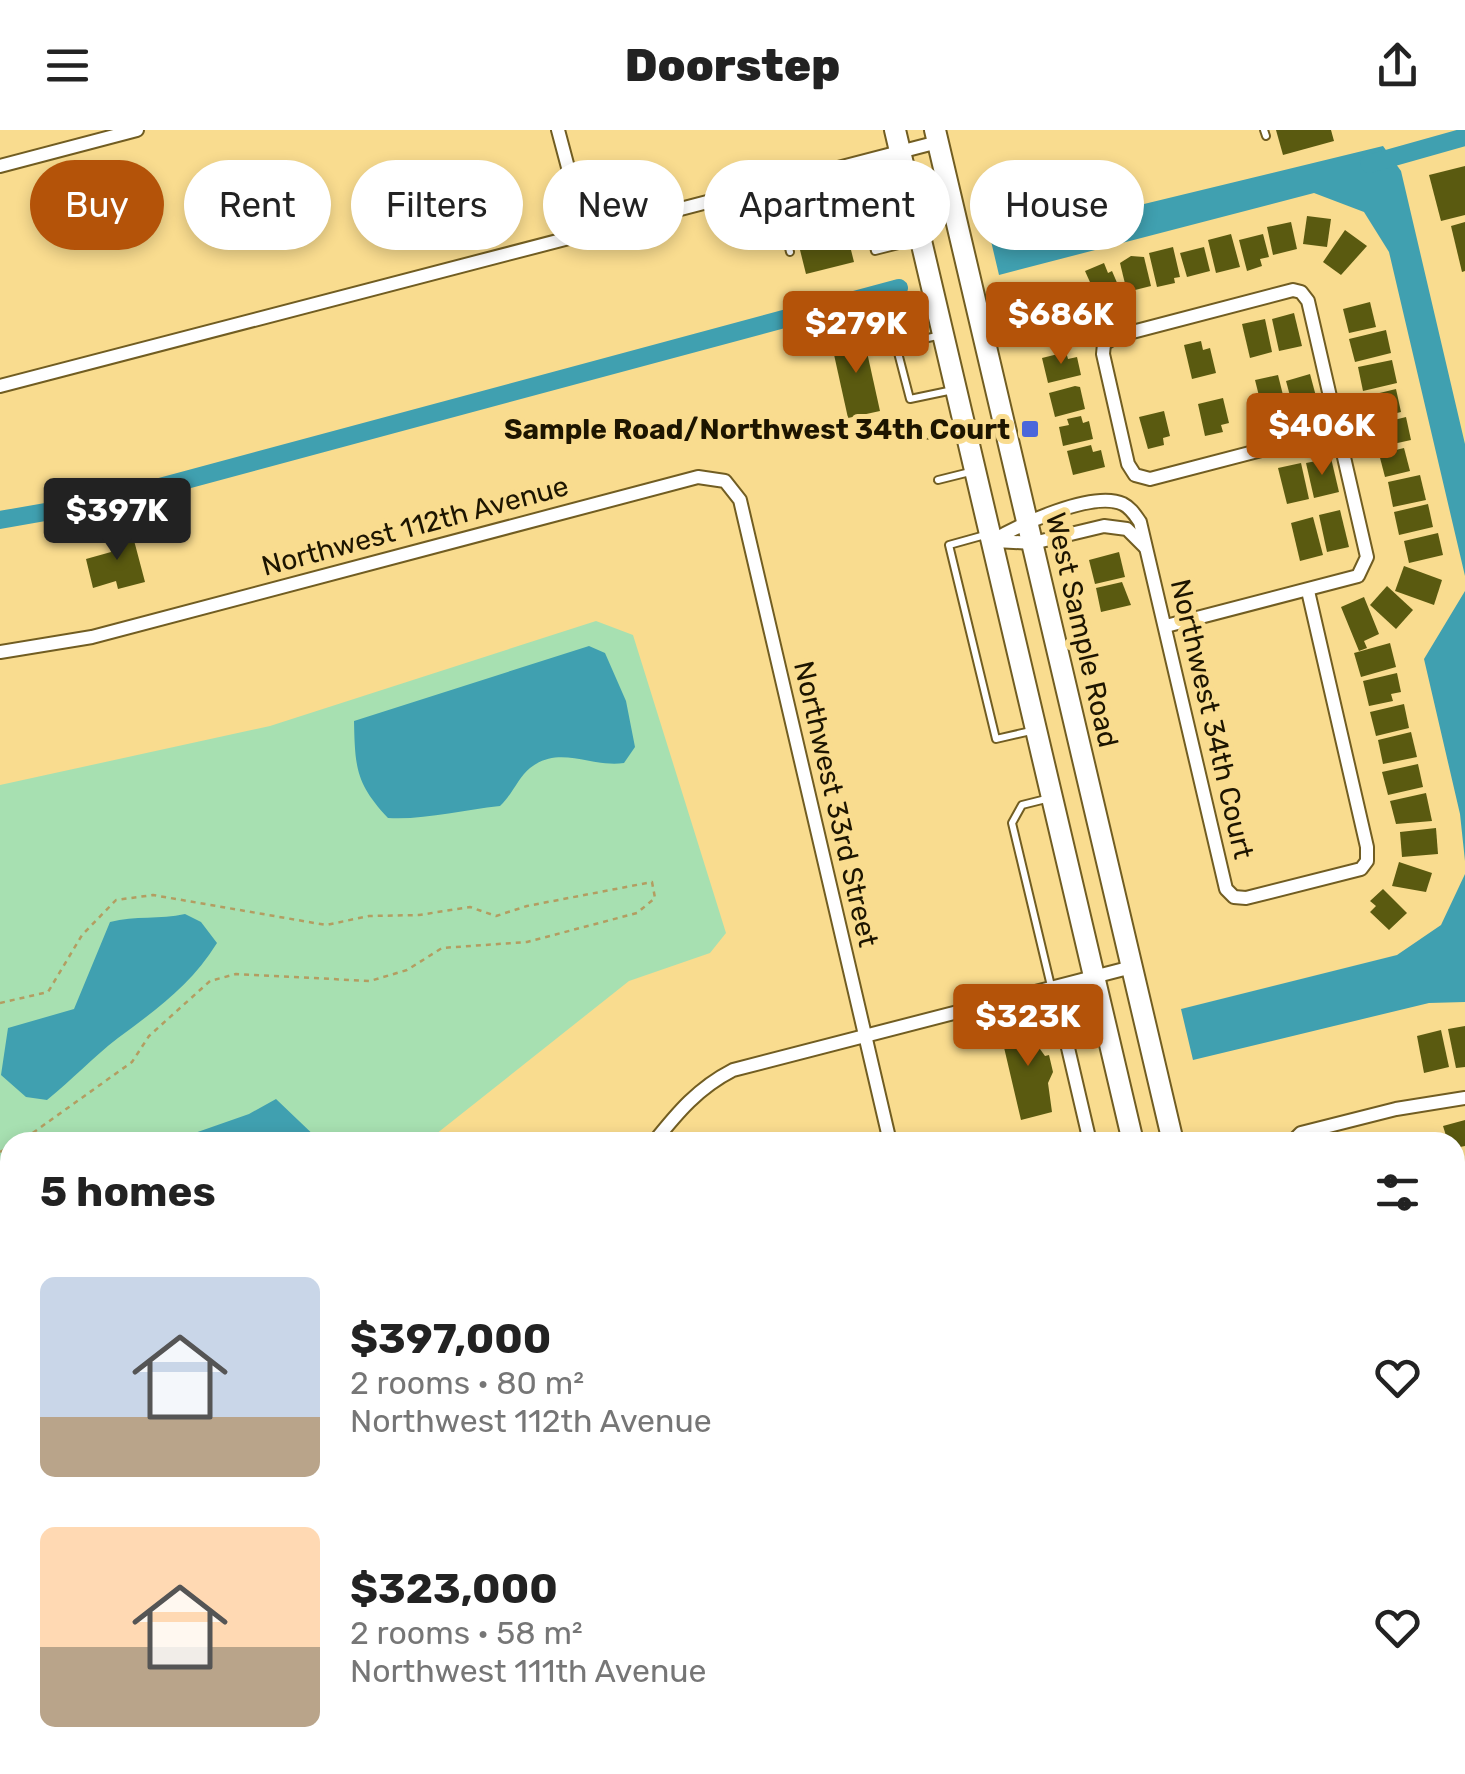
<!DOCTYPE html>
<meta charset="utf-8">
<style>
body{margin:0;font-family:Rubik,sans-serif;background:#f2f2f2;color:#222;height:100vh;display:flex;flex-direction:column;font-size:38px;white-space:nowrap}
*{box-sizing:border-box;margin:0}
p{font-size:32px;color:#767676}
.icon{flex:none;width:55px;height:55px;fill:none;stroke:currentColor;stroke-width:2;stroke-linecap:round;stroke-linejoin:round}
.map{position:relative;flex:1;overflow:hidden}
.drawer{position:absolute;left:0px;top:1002px;width:1465px;height:642px;display:flex;flex-direction:column;background:#fff;border-radius:30px 30px 0 0;box-shadow:0 5px 15px #0003}
.drawer>*{flex:none}
.banner{position:absolute;left:30px;top:30px;width:1405px;height:90px;display:flex;gap:20px}
.price{position:absolute;translate:-50% -85px;padding:0 22px;border-radius:10px;background:#b45309;color:#fff;font-size:32px;line-height:65px;filter:drop-shadow(0 2px 5px #0008)}
.price::after{content:'';position:absolute;left:50%;top:60px;width:30px;height:22px;margin-left:-15px;background:inherit;clip-path:polygon(0 0,100% 0,50% 100%)}
.price.on{background:#222;color:#fff}
ul{padding:0;list-style:none}
li{display:flex;align-items:center;gap:30px;height:250px;padding:0 40px}
li span{display:grid;place-items:center;flex:none;width:280px;height:200px;border-radius:15px;color:#555}
li>.icon{margin-inline-start:auto}
span .icon{width:120px;height:120px;fill:#fffc;stroke-width:1}
li b{font-size:42px}
h2{display:flex;justify-content:space-between;align-items:center;height:120px;padding:0 40px;font-size:42px}
.pill{padding:0 35px;border-radius:45px;background:#fff;box-shadow:0 5px 15px #0003;font-size:35px;line-height:90px}
.pill.on{background:#b45309;color:#fff}
header{display:flex;justify-content:space-between;align-items:center;height:130px;padding:0 40px;background:#fff;font-size:45px;font-weight:800}
.map>svg:first-child{display:block}
.green{fill:#a7e0b1}
.water{fill:#40a0b0}
.lines{fill:none;stroke-linecap:round;stroke-linejoin:round}
.canal{stroke:#40a0b0;stroke-width:18}
.building{fill:#5a5a10}
.lane-casing{stroke:#715d22;stroke-width:10}
.street-casing{stroke:#715d22;stroke-width:16}
.secondary-casing{stroke:#715d22;stroke-width:21}
.primary-casing{stroke:#715d22;stroke-width:24}
.path{stroke:#b39d61;stroke-width:2.5;stroke-dasharray:5 5;stroke-linecap:butt}
.lane{stroke:#fff;stroke-width:6}
.street{stroke:#fff;stroke-width:12}
.secondary{stroke:#fff;stroke-width:18}
.primary{stroke:#fff;stroke-width:20}
.poi-dot{fill:#4b66db;stroke:#f9dc8f;stroke-width:4}
.labels{text-anchor:middle;dominant-baseline:central;stroke-width:10;stroke-linejoin:round;paint-order:stroke}
.poi-label{font-size:28px;font-weight:bold;fill:#1d1500;stroke:#f9dc8f;text-anchor:end}
.street-label{font-size:28px;fill:#1d1500;stroke:#f9dc8f}
</style>
<header><svg class="icon" aria-label="menu" viewBox="0 0 24 24"><path d="M4 6h16M4 12h16M4 18h16"/></svg>Doorstep<svg class="icon" aria-label="share" viewBox="0 0 24 24"><path d="M12 15V3M7 8l5-5 5 5M5 13v7h14v-7"/></svg></header>
<div class="map">
<svg width="1465" height="1644" viewBox="0 0 1465 1644">
<rect width="100%" height="100%" fill="#f9dc8f"/>
<!-- green -->
<polygon class="green" points="596,491 633,505 726,803 710,823 629,851 426,1012 10,1012 10,1635 548,1635 567,1644 0,1644 0,655 270,596"/>
<!-- water -->
<g class="water">
<polygon points="1383,16 1401,41 1465,314 1465,446 1389,122 1364,82 1314,63 999,145 991,111"/>
<polygon points="1465,461 1465,731 1460,684 1424,529"/>
<path d="M589,516L605,523L626,571L635,617L624,633C591,638 560,614 530,638C518,648 512,665 500,676C462,680 425,690 388,688C356,654 355,638 354,591Z"/>
<polygon points="1465,744 1465,872 1429,873 1193,930 1181,879 1397,825 1441,795"/>
<path d="M185,784L201,792L217,813C191,855 157,879 118,908C93,927 72,950 47,970L26,967L1,945L8,898L74,879L110,792C135,785 160,790 185,784Z"/>
<polygon points="276,969 321,1012 169,1012 249,984"/>
</g>
<g class="lines">
<!-- canal -->
<g class="canal">
<polyline points="1369,34 1465,7"/>
<polyline points="0,390 108,371 899,158"/>
</g>
</g>
<!-- building -->
<g class="building">
<polygon points="1276,0 1331,0 1334,11 1283,25"/>
<polygon points="1465,36 1465,85 1441,91 1429,45"/>
<polygon points="840,76 854,132 806,144 792,88"/>
<polygon points="1307,86 1331,89 1327,117 1303,114"/>
<polygon points="1291,92 1297,119 1273,125 1267,97"/>
<polygon points="1465,92 1465,141 1462,142 1451,96"/>
<polygon points="1345,100 1367,116 1341,145 1323,132"/>
<polygon points="1231,104 1240,137 1216,143 1208,110"/>
<polygon points="1263,104 1269,127 1260,129 1262,136 1247,141 1239,110"/>
<polygon points="1173,117 1180,147 1174,148 1175,153 1157,157 1149,123"/>
<polygon points="1204,117 1210,141 1187,147 1180,123"/>
<polygon points="1131,126 1144,127 1151,156 1127,162 1120,133"/>
<polygon points="1104,133 1108,143 1112,141 1121,162 1114,165 1117,173 1102,179 1085,141"/>
<polygon points="1065,152 1072,158 1075,154 1093,171 1080,192 1052,166"/>
<polygon points="1370,172 1376,197 1349,203 1343,179"/>
<polygon points="1039,183 1064,185 1064,193 1071,194 1070,210 1037,208"/>
<polygon points="1294,183 1302,216 1279,221 1272,189"/>
<polygon points="1265,189 1272,222 1250,228 1242,194"/>
<polygon points="1386,200 1391,223 1355,232 1349,209"/>
<polygon points="863,204 880,281 848,288 831,211"/>
<polygon points="1201,211 1203,220 1210,218 1216,243 1192,249 1184,215"/>
<polygon points="1066,222 1068,229 1077,227 1081,245 1048,253 1042,228"/>
<polygon points="1392,230 1397,253 1363,261 1358,237"/>
<polygon points="1310,244 1317,270 1293,277 1286,251"/>
<polygon points="1278,245 1287,281 1264,286 1255,250"/>
<polygon points="1075,256 1080,257 1085,279 1055,287 1049,263"/>
<polygon points="1396,259 1401,282 1369,290 1363,267"/>
<polygon points="1223,268 1229,293 1221,295 1223,302 1205,306 1198,274"/>
<polygon points="1164,281 1170,306 1163,308 1164,315 1148,319 1139,287"/>
<polygon points="1081,286 1083,293 1089,291 1093,309 1063,316 1059,297 1069,295 1067,289"/>
<polygon points="1406,287 1411,310 1375,318 1370,296"/>
<polygon points="1091,315 1093,322 1101,320 1105,337 1073,345 1067,321"/>
<polygon points="1404,318 1410,341 1385,347 1379,324"/>
<polygon points="1331,328 1339,362 1314,368 1306,333"/>
<polygon points="1301,333 1309,369 1287,374 1278,338"/>
<polygon points="1420,345 1426,370 1393,377 1388,352"/>
<polygon points="1428,374 1433,397 1399,405 1394,382"/>
<polygon points="1340,380 1349,417 1327,422 1319,385"/>
<polygon points="1313,387 1323,425 1300,431 1291,393"/>
<polygon points="131,399 145,452 118,459 116,451 93,458 86,429 111,422 107,406"/>
<polygon points="1438,403 1443,425 1409,433 1404,411"/>
<polygon points="1119,422 1125,447 1095,454 1089,430"/>
<polygon points="1404,436 1442,450 1434,475 1395,461"/>
<polygon points="1122,452 1131,475 1101,482 1096,458"/>
<polygon points="1387,456 1413,480 1396,499 1370,475"/>
<polygon points="1364,467 1379,504 1364,511 1367,518 1359,521 1341,477"/>
<polygon points="1390,513 1396,537 1361,547 1354,523"/>
<polygon points="1397,543 1401,562 1391,564 1393,571 1369,576 1363,551"/>
<polygon points="1404,574 1409,598 1376,606 1370,582"/>
<polygon points="1411,602 1417,627 1383,634 1378,610"/>
<polygon points="1418,634 1423,657 1388,665 1382,642"/>
<polygon points="1426,663 1432,691 1396,694 1390,671"/>
<polygon points="1436,698 1438,724 1402,727 1400,702"/>
<polygon points="1399,732 1432,743 1426,762 1392,756"/>
<polygon points="1383,759 1407,783 1389,800 1370,782 1376,776 1370,771"/>
<polygon points="1030,890 1040,919 1045,926 1049,925 1053,942 1048,953 1052,982 1021,990 999,896"/>
<polygon points="1465,896 1465,937 1456,938 1448,899"/>
<polygon points="1441,900 1449,937 1424,943 1417,906"/>
<polygon points="1465,990 1465,1016 1455,1018 1455,1012 1448,1012 1443,996"/>
<polygon points="1465,1037 1465,1076 1455,1079 1455,1040"/>
</g>
<g class="lines">
<defs>
<g id="lane">
<polyline points="1264,0 1266,6"/>
<polyline points="774,55 780,80"/>
<polyline points="790,122 780,80 848,63 862,68 875,121 915,111"/>
<polyline points="937,206 896,215 910,269 953,260"/>
<polyline points="925,305 959,298"/>
<polyline points="938,350 970,342"/>
<polyline points="985,405 949,415 996,609 1031,601"/>
<polyline points="1050,668 1022,675 1012,693 1051,856"/>
</g>
<g id="street">
<polyline points="558,0 586,105"/>
<polyline points="0,36 137,0"/>
<polyline points="0,256 938,12"/>
<path d="M992,411C1019,395 1093,360 1123,374C1131,378 1135,385 1140,392L1226,759L1234,767L1246,768L1361,739L1367,731V717L1308,461"/>
<polyline points="995,411 1033,413 1104,396 1127,399 1145,417"/>
<polyline points="1166,496 1358,446 1367,427 1308,171 1301,162 1293,160 1117,206 1104,214 1103,224 1128,334 1135,345 1150,349 1338,300"/>
<polyline points="0,522 92,507 698,347 725,351 740,370 890,1012"/>
<polyline points="1061,888 1090,1012"/>
<path d="M654,1012C678,982 698,958 733,940L1132,837"/>
<polyline points="1292,1012 1301,1003 1396,979 1465,968"/>
<polyline points="1459,1113 1465,1139"/>
<polyline points="1455,1204 1465,1256"/>
<polyline points="1455,1363 1465,1360"/>
<polyline points="1455,1626 1465,1624"/>
<polyline points="1133,1635 1175,1642 1240,1635"/>
</g>
<g id="secondary">
<polyline points="1455,1225 1465,1223"/>
<polyline points="1455,1255 1465,1253"/>
</g>
<g id="primary">
<polyline points="895,0 1133,1012"/>
<polyline points="935,0 1173,1012"/>
<polyline points="1280,1635 1282,1644"/>
<polyline points="1321,1635 1323,1644"/>
</g>
</defs>
<!-- lane casing -->
<use href="#lane" class="lane-casing"/>
<!-- street casing -->
<use href="#street" class="street-casing"/>
<!-- secondary casing -->
<use href="#secondary" class="secondary-casing"/>
<!-- primary casing -->
<use href="#primary" class="primary-casing"/>
<!-- path -->
<g class="path">
<polyline points="0,873 48,862 82,805 116,770 153,765 326,795 369,786 419,785 470,777 496,786 527,776 652,752 655,768 637,783 527,812 442,818 407,840 370,851 236,844 210,851 149,906 132,932 20,1012"/>
<polyline points="0,1022 10,1017"/>
<polyline points="0,1169 10,1160"/>
<polyline points="455,1635 461,1644"/>
<polyline points="517,1635 531,1644"/>
</g>
<!-- lane -->
<use href="#lane" class="lane"/>
<!-- street -->
<use href="#street" class="street"/>
<!-- secondary -->
<use href="#secondary" class="secondary"/>
<!-- primary -->
<use href="#primary" class="primary"/>
</g>
<!-- markers -->
<rect class="poi-dot" x="1020" y="289" width="20" height="20" rx="5"/>
<g class="labels">
<!-- poi labels -->
<g class="poi-label">
<text x="1010" y="299">Sample Road/Northwest 34th Court</text>
</g>
<!-- street labels -->
<g class="street-label">
<text transform="translate(415 396) rotate(-15)">Northwest 112th Avenue</text>
<text transform="translate(1082 500) rotate(77)">West Sample Road</text>
<text transform="translate(1212 589) rotate(77)">Northwest 34th Court</text>
<text transform="translate(836 674) rotate(77)">Northwest 33rd Street</text>
</g>
</g>
</svg>
<b class="price" style="left:1061px;top:237px">$686K</b>
<b class="price" style="left:856px;top:246px">$279K</b>
<b class="price" style="left:1322px;top:348px">$406K</b>
<b class="price on" style="left:117px;top:433px">$397K</b>
<b class="price" style="left:1028px;top:939px">$323K</b>
<div class="banner">
<a class="pill on">Buy</a>
<a class="pill">Rent</a>
<a class="pill">Filters</a>
<a class="pill">New</a>
<a class="pill">Apartment</a>
<a class="pill">House</a>
</div>
<section class="drawer">
<h2>5 homes<svg class="icon" aria-label="filters" viewBox="0 0 24 24"><path d="M4 7h16M4 17h16"/><circle cx="9" cy="7" r="2"/><circle cx="15" cy="17" r="2"/></svg></h2>
<ul>
<li><span style="background:linear-gradient(#c9d6e8 70%,#b9a48a 0)"><svg class="icon" aria-label="home" viewBox="0 0 24 24"><path d="M3 11l9-7 9 7M6 9v11h12V9"/></svg></span><div><b>$397,000</b><p>2 rooms · 80 m²</p><p>Northwest 112th Avenue</p></div><svg class="icon" aria-label="heart" viewBox="0 0 24 24"><path d="M12 20l-8-8c-3-5 5-10 8-4 3-6 11-1 8 4z"/></svg></li>
<li><span style="background:linear-gradient(#ffd9b3 60%,#b9a48a 0)"><svg class="icon" aria-label="home" viewBox="0 0 24 24"><path d="M3 11l9-7 9 7M6 9v11h12V9"/></svg></span><div><b>$323,000</b><p>2 rooms · 58 m²</p><p>Northwest 111th Avenue</p></div><svg class="icon" aria-label="heart" viewBox="0 0 24 24"><path d="M12 20l-8-8c-3-5 5-10 8-4 3-6 11-1 8 4z"/></svg></li>
</ul>
</section>
</div>
